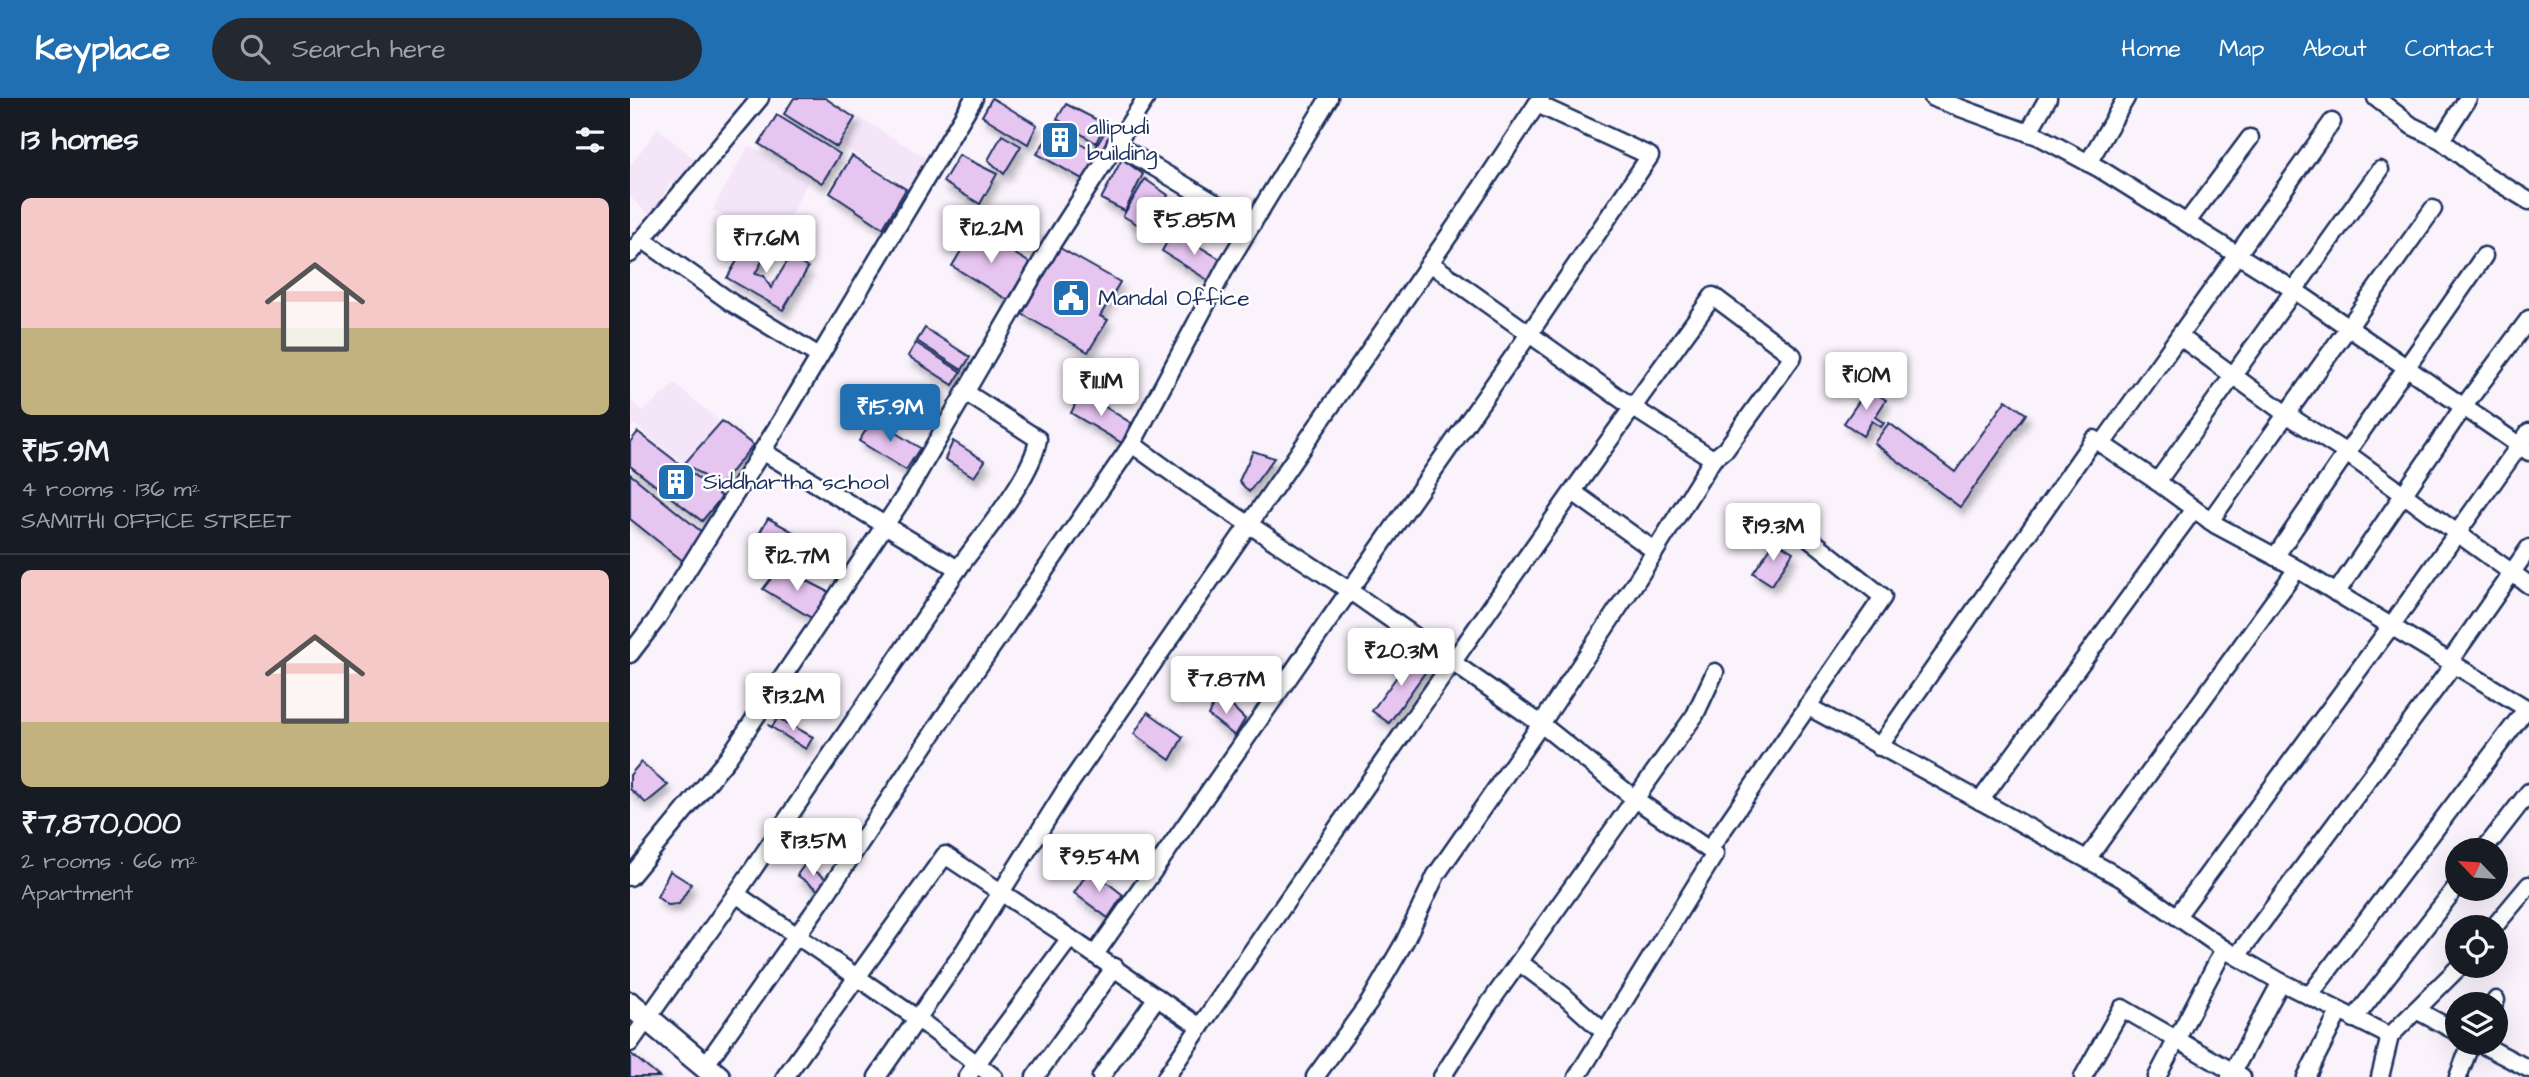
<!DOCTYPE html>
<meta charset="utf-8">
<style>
body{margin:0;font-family:"Architects Daughter",sans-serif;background:#242831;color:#f1f3f6;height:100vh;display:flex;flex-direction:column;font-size:26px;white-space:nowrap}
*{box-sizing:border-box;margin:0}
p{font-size:23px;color:#9ea1a6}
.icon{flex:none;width:38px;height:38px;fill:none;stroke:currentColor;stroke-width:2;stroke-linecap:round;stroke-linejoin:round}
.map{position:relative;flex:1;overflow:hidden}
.side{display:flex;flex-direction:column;background:#171b24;width:630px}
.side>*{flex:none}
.needle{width:46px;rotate:295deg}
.fabs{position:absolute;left:1815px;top:740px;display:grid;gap:14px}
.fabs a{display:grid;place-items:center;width:63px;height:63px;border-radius:50%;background:#171b24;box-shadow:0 7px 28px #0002;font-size:35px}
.price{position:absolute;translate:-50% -60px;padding:0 16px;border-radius:7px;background:#fff;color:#222;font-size:23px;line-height:46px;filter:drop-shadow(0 2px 4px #0008)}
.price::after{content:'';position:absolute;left:50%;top:42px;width:21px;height:16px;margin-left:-10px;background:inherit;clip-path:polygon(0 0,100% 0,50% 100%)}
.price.current{background:#1f6fb2;color:#fff}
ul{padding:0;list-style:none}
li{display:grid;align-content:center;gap:14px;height:371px;padding:0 21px}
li+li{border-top:2px solid #363941}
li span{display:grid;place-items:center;height:217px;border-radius:10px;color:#555}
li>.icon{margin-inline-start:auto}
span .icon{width:126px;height:126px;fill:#fffc;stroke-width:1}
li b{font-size:30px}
h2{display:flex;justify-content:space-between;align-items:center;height:84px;padding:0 21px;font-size:30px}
header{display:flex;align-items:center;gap:42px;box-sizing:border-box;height:98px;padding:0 35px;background:#1f6fb2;color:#fff}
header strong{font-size:33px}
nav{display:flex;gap:38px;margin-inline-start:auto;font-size:24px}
.search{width:490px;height:63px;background:#242831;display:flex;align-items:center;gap:18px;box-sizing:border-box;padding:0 24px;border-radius:38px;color:#9ea1a6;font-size:26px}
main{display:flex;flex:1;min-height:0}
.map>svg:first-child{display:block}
.built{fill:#f4e5f9}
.building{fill:#e7c5f1;stroke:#1b2f5e;stroke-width:2;filter:url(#shadow)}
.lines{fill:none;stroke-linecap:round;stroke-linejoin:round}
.street-casing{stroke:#1b2f5e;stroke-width:21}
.secondary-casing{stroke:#1b2f5e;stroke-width:28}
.street{stroke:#fff;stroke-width:16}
.secondary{stroke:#fff;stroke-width:23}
.labels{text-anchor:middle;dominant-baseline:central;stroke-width:5;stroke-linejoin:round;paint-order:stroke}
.poi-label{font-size:23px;fill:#1b2f5e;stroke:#fff;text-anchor:start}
</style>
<header>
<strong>Keyplace</strong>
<div class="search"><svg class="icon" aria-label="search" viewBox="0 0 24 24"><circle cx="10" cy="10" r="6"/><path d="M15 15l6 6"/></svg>Search here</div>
<nav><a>Home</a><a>Map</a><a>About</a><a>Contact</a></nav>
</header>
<main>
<section class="side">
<h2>13 homes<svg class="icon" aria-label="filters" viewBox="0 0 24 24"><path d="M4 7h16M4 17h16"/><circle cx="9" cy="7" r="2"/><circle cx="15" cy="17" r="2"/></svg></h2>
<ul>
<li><span style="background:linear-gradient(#f6c9c9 60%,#c2b280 0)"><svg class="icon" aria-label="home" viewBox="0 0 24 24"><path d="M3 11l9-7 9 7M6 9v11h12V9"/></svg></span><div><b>₹15.9M</b><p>4 rooms · 136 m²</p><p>SAMITHI OFFICE STREET</p></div></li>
<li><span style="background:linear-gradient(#f6c9c9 70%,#c2b280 0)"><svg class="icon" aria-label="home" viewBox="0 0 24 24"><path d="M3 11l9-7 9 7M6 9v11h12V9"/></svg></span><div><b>₹7,870,000</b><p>2 rooms · 66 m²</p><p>Apartment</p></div></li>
</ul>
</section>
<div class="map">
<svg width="1899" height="979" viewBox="0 0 1899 979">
<defs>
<filter id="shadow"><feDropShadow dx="4" dy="7" stdDeviation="3.5" flood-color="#0004"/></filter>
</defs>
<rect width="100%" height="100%" fill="#faf3fc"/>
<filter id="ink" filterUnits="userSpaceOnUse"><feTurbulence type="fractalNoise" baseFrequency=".0143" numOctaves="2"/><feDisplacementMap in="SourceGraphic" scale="14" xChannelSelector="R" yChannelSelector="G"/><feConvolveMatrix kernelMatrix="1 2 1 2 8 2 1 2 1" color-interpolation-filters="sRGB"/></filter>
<g filter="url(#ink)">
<!-- built -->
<g class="built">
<polygon points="230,20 298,61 280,90 212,48"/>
<polygon points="28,30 65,62 46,90 40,84 37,92 19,117 0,99 0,68"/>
<polygon points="119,47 178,83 145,146 122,133 119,136 83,111"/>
<polygon points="371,111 413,139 404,162 360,131"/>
<polygon points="45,286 90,324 55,365 4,326 0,331 0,302 13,313"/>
</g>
<!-- building -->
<g class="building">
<polygon points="164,0 195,0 225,20 207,49 154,16"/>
<polygon points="362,0 407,27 398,46 352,18"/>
<polygon points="436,6 475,26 466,45 427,21"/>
<polygon points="147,17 210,56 192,85 129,46"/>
<polygon points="424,29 470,57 454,82 407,56"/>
<polygon points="476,32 486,37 474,54 466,49"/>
<polygon points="372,37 391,48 374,76 358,62"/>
<polygon points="329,57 367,76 350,106 313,84"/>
<polygon points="222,58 276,91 253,130 200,95"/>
<polygon points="492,61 513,76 495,113 471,101"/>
<polygon points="515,81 538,97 521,134 493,118"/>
<polygon points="344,131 400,165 378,202 322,168"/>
<polygon points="543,133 595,164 584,186 532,153"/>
<polygon points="122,137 140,149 125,176 134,178 141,190 160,159 178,170 153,212 97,180"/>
<polygon points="430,150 490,184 470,218 478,222 458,254 392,216"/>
<polygon points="295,230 340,259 332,272 287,243"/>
<polygon points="286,245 331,274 323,287 278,258"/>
<polygon points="1238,290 1256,302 1245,319 1254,325 1251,329 1242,323 1233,338 1214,325"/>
<polygon points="451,294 501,325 492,345 441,315"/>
<polygon points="1376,302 1396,316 1330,409 1244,345 1259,325 1325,374"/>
<polygon points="243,321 290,350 276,372 229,343"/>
<polygon points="92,323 123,347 89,389 55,365"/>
<polygon points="8,334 92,399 72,423 0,368 0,344"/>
<polygon points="323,343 355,363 344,379 315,361"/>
<polygon points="623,353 644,360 619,394 609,383"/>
<polygon points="0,376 78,439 53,463 0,421"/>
<polygon points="138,420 167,436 152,461 124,445"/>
<polygon points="1145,443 1163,454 1142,487 1123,475"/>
<polygon points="150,469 199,494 185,522 133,491"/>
<polygon points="784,555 801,566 759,625 742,613"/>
<polygon points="589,596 615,621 605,638 578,617"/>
<polygon points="518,614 553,639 540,662 504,636"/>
<polygon points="148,620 183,639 176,651 138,627 142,629"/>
<polygon points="11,664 38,687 16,705 0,691 0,677"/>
<polygon points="175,766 199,783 191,794 167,777"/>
<polygon points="460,771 493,797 478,820 444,795"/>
<polygon points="40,773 61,786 49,806 38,807 27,799"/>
<polygon points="0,955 29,979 0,979"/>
</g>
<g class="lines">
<defs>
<g id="street">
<polyline points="1303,0 1410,39 1470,71 1664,192 1899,354"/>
<polyline points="1746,0 1782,28 1811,42 1853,75 1899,103"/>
<polyline points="1398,35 1418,0"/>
<polyline points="1811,42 1838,0"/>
<polyline points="485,46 622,127"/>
<polyline points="1458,65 1496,0"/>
<polyline points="1557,124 1620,40"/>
<polyline points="12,141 102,205 189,258"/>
<polyline points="0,156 130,0"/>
<polyline points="1549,238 1656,316 1715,354 1899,487"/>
<polyline points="502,346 556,385 720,493 911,626 806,777 775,843 739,905 685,979"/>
<polyline points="1472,346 1702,24"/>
<polyline points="1527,384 1750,72"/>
<polyline points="943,394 1025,453"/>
<polyline points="1580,423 1803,111"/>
<path d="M1645,459C1713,357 1785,259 1854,158"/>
<path d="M328,471C351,439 403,378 408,341L335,294"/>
<polyline points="1706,495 1834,308 1899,221"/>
<polyline points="0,556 26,522 151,323 344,0"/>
<polyline points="1820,563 1899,450"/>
<polyline points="1177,608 1491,780 1594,851 1651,884 1760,938"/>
<polyline points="1249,649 1464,341 1522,380 1586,427 1659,466 1899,612"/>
<polyline points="1350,703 1564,411"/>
<polyline points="1079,752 1253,499 1164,428"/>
<polyline points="1854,752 1899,694"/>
<polyline points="1457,761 1667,471"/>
<polyline points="0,779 98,660 276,396 423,144 516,0"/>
<polyline points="106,796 288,921 364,979"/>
<polyline points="1547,818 1761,528 1899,334"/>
<polyline points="1863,830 1899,787"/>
<polyline points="440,840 570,929 536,979"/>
<polyline points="466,855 899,236 1020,58 907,6"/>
<polyline points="1607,858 1824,566"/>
<polyline points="889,864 933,897 975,935"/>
<polyline points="1679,898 1897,610"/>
<polyline points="1864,906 1866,902"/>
<polyline points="1786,912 1827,934"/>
<polyline points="1724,921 1827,788"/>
<path d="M570,929C738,684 908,439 1083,198L1163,258L1096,351L1083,361L1002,309L800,165"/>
<polyline points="0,945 106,796 328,471 132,353"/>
<polyline points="1849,945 1899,971"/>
<polyline points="74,969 195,798 313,620 502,346 597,167 699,0"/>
<polyline points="155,979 315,757 440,840 337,979"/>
<polyline points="247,979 334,853 436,691 829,123 911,0"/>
<polyline points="405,979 485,869"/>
<polyline points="471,979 527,899"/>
<polyline points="812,979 859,906 1005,701 911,626 1007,482 1083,361"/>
<polyline points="947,979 1085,756 1005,701 1065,617 1085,574"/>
<polyline points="1453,979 1492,910 1612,979"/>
<polyline points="1527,979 1594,851"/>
<polyline points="1600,979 1651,884"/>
<polyline points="1676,979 1709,914"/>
<polyline points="1750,979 1760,938 1830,868"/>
<polyline points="1828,979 1841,945"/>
</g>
<polyline id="secondary" points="0,906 88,979"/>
</defs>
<!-- street casing -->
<use href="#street" class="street-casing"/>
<!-- secondary casing -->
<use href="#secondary" class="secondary-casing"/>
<!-- street -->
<use href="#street" class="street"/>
<!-- secondary -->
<use href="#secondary" class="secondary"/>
</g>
</g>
<!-- icons -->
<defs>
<symbol id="building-square" viewBox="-11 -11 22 22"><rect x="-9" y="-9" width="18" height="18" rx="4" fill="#1f6fb2" stroke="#fff"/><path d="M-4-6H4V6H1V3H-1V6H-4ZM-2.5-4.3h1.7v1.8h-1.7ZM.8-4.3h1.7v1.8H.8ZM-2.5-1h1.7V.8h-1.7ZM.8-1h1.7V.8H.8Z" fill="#fff"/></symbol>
<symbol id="civic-square" viewBox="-11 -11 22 22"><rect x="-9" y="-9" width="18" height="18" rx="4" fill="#1f6fb2" stroke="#fff"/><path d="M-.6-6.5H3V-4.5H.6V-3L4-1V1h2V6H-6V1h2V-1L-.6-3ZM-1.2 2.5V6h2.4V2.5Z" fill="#fff"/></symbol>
</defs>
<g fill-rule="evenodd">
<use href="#building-square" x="408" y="20" width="44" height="44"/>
<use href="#civic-square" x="419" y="178" width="44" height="44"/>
<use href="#building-square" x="24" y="362" width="44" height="44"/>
</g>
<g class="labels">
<!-- poi labels -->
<g class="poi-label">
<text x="457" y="29">allipudi<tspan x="457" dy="26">building</tspan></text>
<text x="468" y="200">Mandal Office</text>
<text x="73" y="384">Siddhartha school</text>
</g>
</g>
</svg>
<div class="fabs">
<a><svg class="needle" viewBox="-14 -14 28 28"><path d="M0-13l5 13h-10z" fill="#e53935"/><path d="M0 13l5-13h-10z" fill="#9ea1a6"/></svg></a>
<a><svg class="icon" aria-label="locate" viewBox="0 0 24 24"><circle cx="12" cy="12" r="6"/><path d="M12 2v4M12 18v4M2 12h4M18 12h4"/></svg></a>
<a><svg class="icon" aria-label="layers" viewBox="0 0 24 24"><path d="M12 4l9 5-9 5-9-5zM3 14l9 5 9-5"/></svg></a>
</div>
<b class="price" style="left:564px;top:159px">₹5.85M</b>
<b class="price" style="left:361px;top:167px">₹12.2M</b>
<b class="price" style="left:136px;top:177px">₹17.6M</b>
<b class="price" style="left:1236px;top:314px">₹10M</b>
<b class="price" style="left:471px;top:320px">₹11.1M</b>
<b class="price current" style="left:260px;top:346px">₹15.9M</b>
<b class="price" style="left:1143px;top:465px">₹19.3M</b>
<b class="price" style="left:167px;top:495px">₹12.7M</b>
<b class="price" style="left:771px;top:590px">₹20.3M</b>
<b class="price" style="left:596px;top:618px">₹7.87M</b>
<b class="price" style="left:163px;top:635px">₹13.2M</b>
<b class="price" style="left:183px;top:780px">₹13.5M</b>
<b class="price" style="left:469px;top:796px">₹9.54M</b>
</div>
</main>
